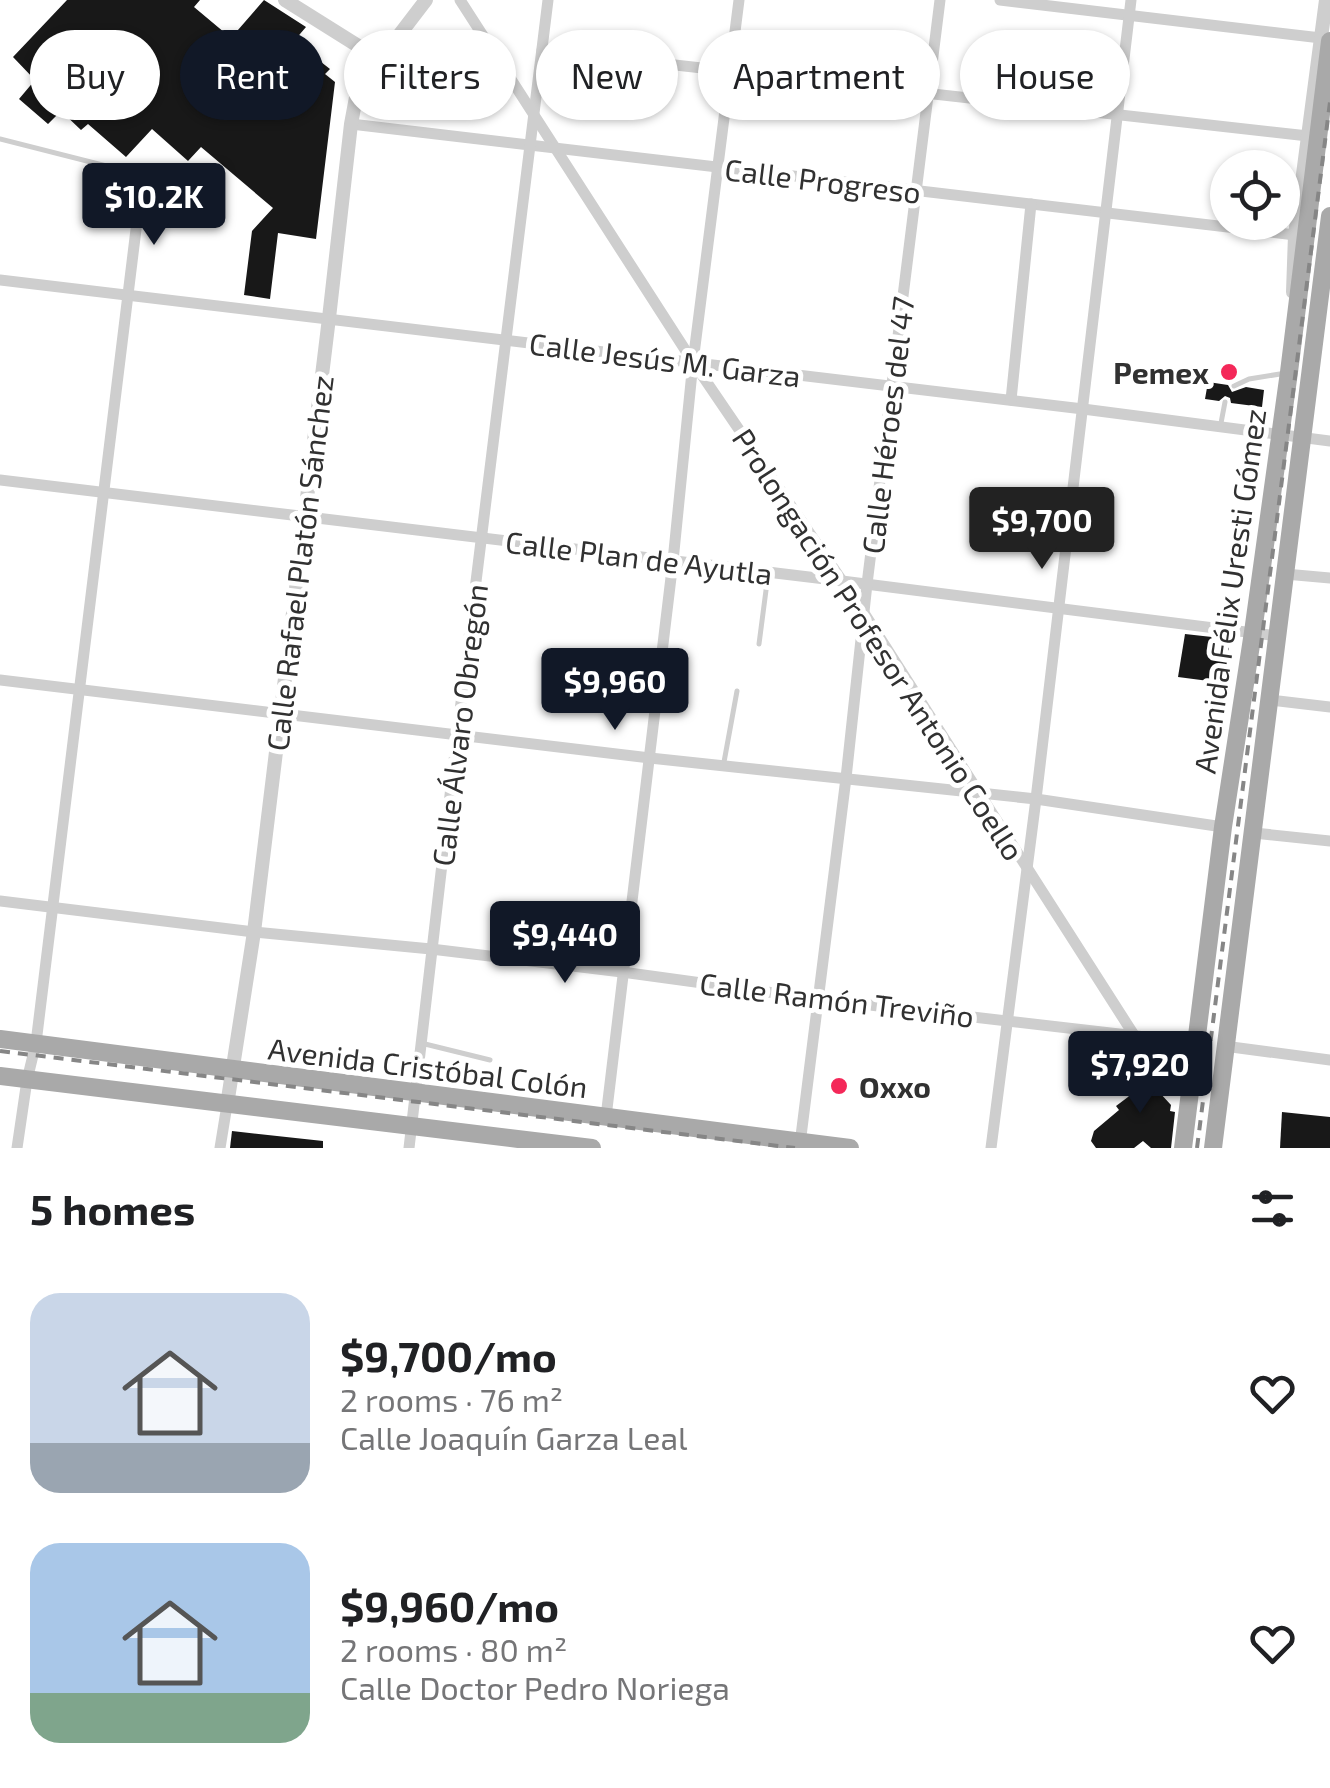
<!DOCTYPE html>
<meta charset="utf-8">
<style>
body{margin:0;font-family:"Exo 2",sans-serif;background:#f2f2f2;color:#202124;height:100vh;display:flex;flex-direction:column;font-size:38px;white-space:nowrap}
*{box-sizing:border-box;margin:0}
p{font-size:32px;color:#757577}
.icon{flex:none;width:55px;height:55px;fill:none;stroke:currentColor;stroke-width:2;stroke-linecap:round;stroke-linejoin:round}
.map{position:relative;height:1148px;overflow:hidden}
.panel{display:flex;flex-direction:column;background:#fff;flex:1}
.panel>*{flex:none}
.top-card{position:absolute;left:30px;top:30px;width:1270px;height:90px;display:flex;gap:20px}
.buttons{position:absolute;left:1210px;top:150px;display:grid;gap:20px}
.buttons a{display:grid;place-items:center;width:90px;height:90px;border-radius:50%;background:#fff;box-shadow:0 2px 8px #0004;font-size:50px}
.price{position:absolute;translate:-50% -85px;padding:0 22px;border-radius:10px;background:#111827;color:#fff;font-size:32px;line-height:65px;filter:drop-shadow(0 2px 5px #0008)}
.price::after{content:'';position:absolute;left:50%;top:60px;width:30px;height:22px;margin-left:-15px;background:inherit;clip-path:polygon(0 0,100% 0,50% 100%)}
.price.active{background:#222;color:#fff}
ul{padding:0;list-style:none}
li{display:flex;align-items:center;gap:30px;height:250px;padding:0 30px}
li span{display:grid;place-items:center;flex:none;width:280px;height:200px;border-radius:30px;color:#555}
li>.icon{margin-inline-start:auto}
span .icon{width:120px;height:120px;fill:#fffc;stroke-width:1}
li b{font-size:42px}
h2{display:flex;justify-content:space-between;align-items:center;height:120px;padding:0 30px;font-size:42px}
.tag{padding:0 35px;border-radius:45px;background:#fff;box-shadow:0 2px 8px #0004;font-size:35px;line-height:90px}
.tag.active{background:#111827;color:#fff}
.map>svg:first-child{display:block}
.building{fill:#181818}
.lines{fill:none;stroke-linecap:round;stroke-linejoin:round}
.service{stroke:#cecece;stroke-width:5}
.minor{stroke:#cecece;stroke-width:11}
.tertiary{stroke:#cecece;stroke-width:14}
.primary{stroke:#a9a9a9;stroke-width:18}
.rail{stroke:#868686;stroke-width:4;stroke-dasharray:10 8;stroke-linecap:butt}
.poi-dot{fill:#f42859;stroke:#fff;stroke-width:4}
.labels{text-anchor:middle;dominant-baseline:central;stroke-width:10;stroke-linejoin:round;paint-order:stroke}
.street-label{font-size:30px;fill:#313131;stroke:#fff}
.poi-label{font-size:30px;font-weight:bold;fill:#313131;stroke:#fff;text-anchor:end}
</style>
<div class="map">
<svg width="1330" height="1148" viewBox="0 0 1330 1148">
<rect width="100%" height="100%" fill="#fff"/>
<!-- building -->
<g class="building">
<polygon points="67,0 200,0 194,7 231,38 264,0 306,27 294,41 330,69 325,74 335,82 316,239 278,233 270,299 244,295 252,231 273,208 201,147 188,161 152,129 126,157 88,124 81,130 61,111 48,124 19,99 35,80 13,57"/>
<polygon points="1208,382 1228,385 1232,392 1246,387 1264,390 1262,407 1231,403 1230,398 1225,396 1219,401 1205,399"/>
<polygon points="1185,634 1230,639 1224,683 1178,677"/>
<polygon points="1154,1063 1169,1084 1159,1092 1171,1105 1170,1111 1175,1112 1171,1148 1151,1148 1143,1141 1134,1148 1096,1148 1091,1141 1094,1131 1119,1110 1116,1106 1132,1094 1127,1085"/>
<polygon points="1282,1112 1330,1117 1330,1148 1280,1148"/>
<polygon points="232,1131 323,1141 323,1148 230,1148"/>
</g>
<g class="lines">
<!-- service -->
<g class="service">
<polyline points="0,139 197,189"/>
<polyline points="1234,386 1249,379 1286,373"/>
<polyline points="1221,423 1225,402"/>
<polyline points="759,644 768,575"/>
<polyline points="724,762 737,691"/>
<polyline points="425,1044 490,1060"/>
</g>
<!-- minor -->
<g class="minor">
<polyline points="460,0 693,362 864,613 1134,1035"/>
<polyline points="1000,0 1321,38"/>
<polyline points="542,50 1308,136"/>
<polyline points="351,124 1295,235"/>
<polyline points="0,280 1083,409 1330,441"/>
<polyline points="1011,400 1031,204"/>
<polyline points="0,480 842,581 1278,636"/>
<polyline points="1285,574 1330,578"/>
<polyline points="0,680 650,758 1036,799 1223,827"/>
<polyline points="1270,700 1330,707"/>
<polyline points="1254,833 1330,841"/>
<polyline points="0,901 254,932 431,949 622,972 818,999 1197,1043"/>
<polyline points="1224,1046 1330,1060"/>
<polyline points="606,1117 673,561 693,362 739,0"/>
<polyline points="800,1144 846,778 867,584 940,0"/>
<polyline points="17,1148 27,1080 36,1043 140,197"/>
<polyline points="220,1148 227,1105"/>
<polyline points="409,1148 457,735 548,0"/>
<polyline points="991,1148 1036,799 1131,0"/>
</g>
<!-- tertiary -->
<g class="tertiary">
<polyline points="285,0 379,59"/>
<polyline points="1293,292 1295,235 1326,0"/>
<polyline points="227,1105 254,932 329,318 351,124 357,92 364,81 426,0"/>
</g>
<!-- primary -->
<g class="primary">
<polyline points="0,1039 850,1148"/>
<polyline points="0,1076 592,1148"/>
<polyline points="1183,1148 1223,827 1253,632 1289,372 1330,41"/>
<polyline points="1213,1148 1330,216"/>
</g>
<!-- rail -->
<g class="rail">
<polyline points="0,1051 795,1148"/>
<polyline points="1197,1148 1330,102"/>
</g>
</g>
<!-- markers -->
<g class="poi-dot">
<circle cx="1229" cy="372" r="10"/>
<circle cx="839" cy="1086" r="10"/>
</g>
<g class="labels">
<!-- street labels -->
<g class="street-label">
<text transform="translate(823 180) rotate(7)">Calle Progreso</text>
<text transform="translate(665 359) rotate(7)">Calle Jesús M. Garza</text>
<text transform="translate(887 425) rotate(-83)">Calle Héroes del 47</text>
<text transform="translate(639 557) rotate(7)">Calle Plan de Ayutla</text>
<text transform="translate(299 563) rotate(-83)">Calle Rafael Platón Sánchez</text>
<text transform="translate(1229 591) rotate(-82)">Avenida Félix Uresti Gómez</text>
<text transform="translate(879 644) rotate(57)">Prolongación Profesor Antonio Coello</text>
<text transform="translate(459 725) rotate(-83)">Calle Álvaro Obregón</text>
<text transform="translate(837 999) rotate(7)">Calle Ramón Treviño</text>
<text transform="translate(428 1067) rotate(7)">Avenida Cristóbal Colón</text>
</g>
<!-- poi labels -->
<g class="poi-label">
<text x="1209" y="372">Pemex</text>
<text x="859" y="1086" text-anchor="start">Oxxo</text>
</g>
</g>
</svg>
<div class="buttons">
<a><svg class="icon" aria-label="locate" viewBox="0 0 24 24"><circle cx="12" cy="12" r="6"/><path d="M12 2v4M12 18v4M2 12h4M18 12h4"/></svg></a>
</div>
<b class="price" style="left:154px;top:248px">$10.2K</b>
<b class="price active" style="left:1042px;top:572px">$9,700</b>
<b class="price" style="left:615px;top:733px">$9,960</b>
<b class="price" style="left:565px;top:986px">$9,440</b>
<b class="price" style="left:1140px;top:1116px">$7,920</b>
<div class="top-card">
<a class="tag">Buy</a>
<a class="tag active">Rent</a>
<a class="tag">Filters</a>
<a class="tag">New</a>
<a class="tag">Apartment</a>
<a class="tag">House</a>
</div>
</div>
<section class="panel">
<h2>5 homes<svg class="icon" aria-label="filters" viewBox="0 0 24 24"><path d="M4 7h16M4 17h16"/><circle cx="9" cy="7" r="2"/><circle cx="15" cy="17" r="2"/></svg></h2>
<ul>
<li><span style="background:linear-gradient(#c9d6e8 75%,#9aa5b1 0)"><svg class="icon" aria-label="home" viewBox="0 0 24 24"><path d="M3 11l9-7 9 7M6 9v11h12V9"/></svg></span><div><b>$9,700/mo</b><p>2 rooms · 76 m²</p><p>Calle Joaquín Garza Leal</p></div><svg class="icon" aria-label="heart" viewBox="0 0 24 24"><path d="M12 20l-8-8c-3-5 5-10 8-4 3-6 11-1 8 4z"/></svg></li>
<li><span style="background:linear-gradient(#a9c7e8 75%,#7fa58c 0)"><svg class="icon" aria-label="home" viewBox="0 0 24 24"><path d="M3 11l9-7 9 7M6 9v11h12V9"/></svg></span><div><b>$9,960/mo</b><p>2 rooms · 80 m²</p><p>Calle Doctor Pedro Noriega</p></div><svg class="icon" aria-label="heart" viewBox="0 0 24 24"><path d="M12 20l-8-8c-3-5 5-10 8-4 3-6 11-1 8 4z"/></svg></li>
</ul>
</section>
